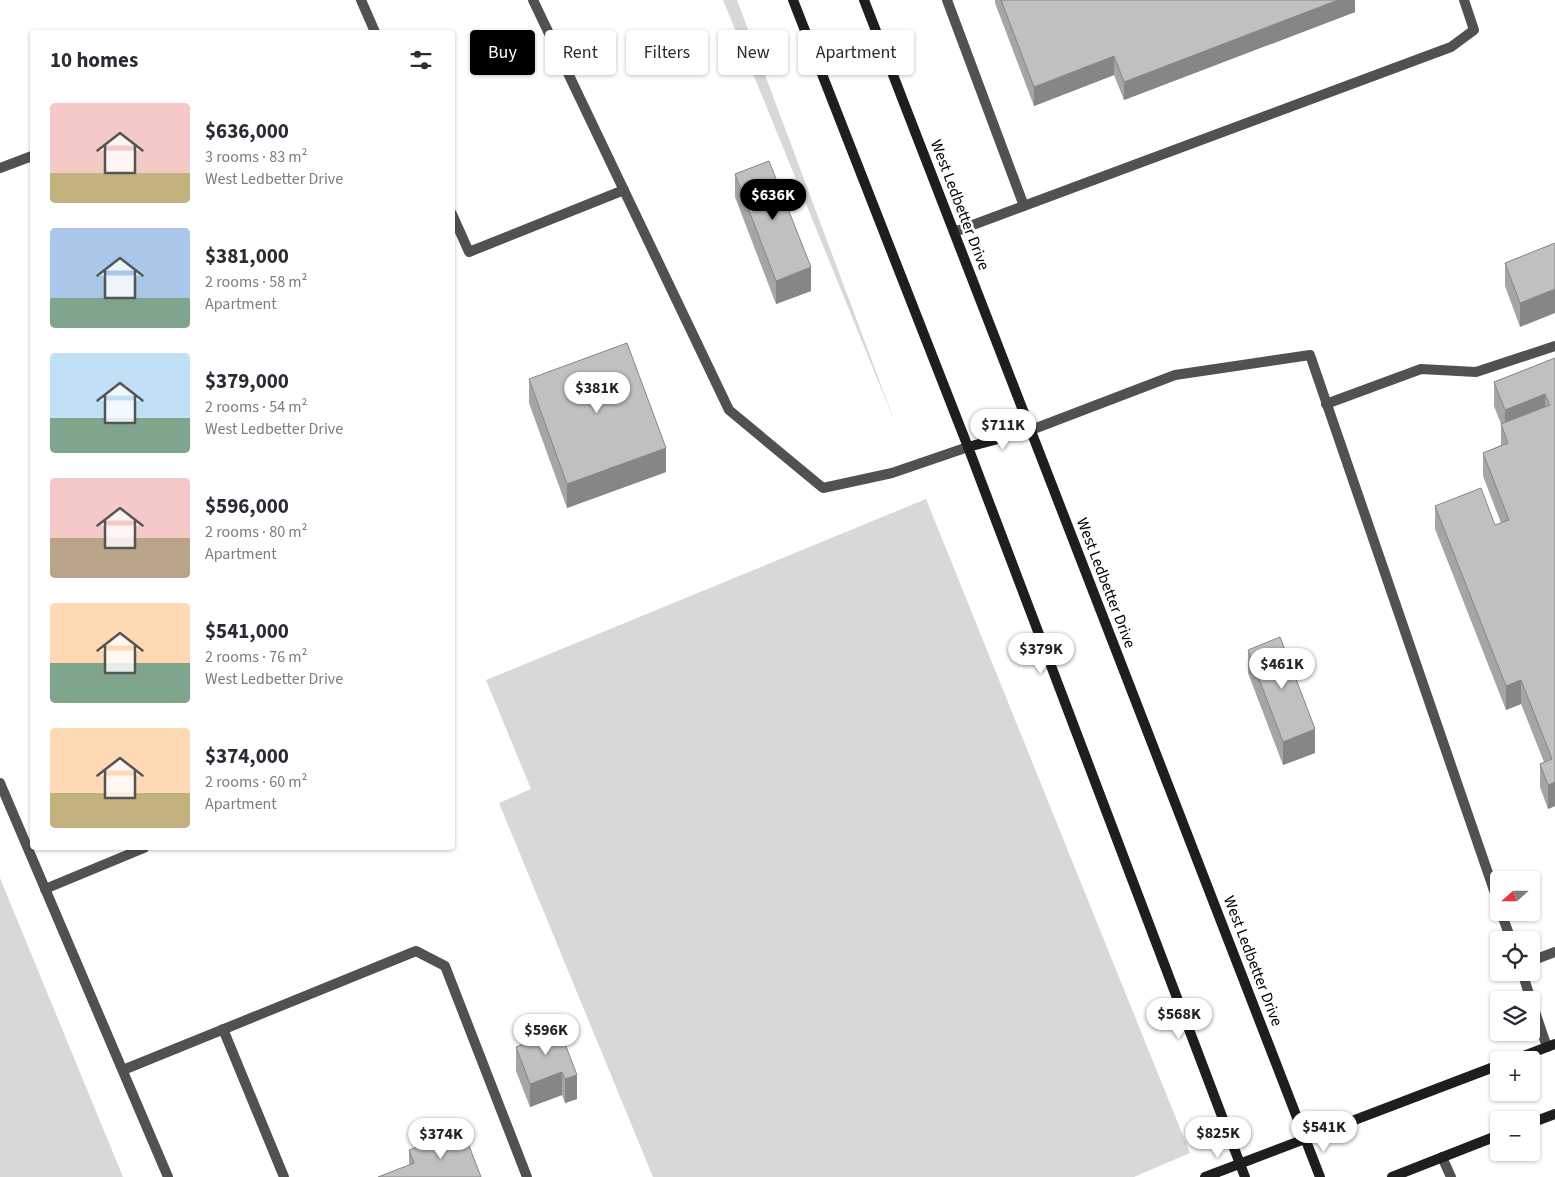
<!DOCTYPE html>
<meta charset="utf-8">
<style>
body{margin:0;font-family:"Source Sans 3",sans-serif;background:#f7f7f7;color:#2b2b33;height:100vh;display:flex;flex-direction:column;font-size:19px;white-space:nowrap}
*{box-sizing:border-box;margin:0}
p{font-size:16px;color:#7c7c81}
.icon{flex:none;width:28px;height:28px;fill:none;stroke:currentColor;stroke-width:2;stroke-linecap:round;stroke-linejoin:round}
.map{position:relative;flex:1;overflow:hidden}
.side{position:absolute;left:30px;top:30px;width:425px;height:820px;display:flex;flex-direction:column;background:#fff;border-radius:5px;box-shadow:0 1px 4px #0004}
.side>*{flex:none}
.hud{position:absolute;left:470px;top:30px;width:475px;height:45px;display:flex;gap:10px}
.needle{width:32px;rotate:249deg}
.controls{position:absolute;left:1490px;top:871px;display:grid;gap:10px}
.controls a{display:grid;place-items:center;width:50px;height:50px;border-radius:5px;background:#fff;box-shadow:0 1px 4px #0004;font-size:25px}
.price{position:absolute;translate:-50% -42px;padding:0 11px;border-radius:18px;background:#fff;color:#222;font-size:16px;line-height:32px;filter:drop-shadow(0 1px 2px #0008)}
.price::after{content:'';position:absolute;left:50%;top:30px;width:15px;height:11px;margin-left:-8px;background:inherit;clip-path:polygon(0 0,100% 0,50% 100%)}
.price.on{background:#000;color:#fff}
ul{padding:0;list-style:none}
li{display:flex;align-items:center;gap:15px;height:125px;padding:0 20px}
li span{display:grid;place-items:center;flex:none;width:140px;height:100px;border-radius:5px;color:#555}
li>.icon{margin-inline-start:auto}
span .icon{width:60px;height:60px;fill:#fffc;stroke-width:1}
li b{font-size:21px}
h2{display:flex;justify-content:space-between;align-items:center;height:60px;padding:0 20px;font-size:21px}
.pill{padding:0 18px;border-radius:5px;background:#fff;box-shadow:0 1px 4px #0004;font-size:18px;line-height:45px}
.pill.on{background:#000;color:#fff}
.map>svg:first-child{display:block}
.green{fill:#d8d8d8}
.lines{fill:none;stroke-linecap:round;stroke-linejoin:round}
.lane{stroke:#515151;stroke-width:10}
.secondary{stroke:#1e1e1e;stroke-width:10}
.wall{fill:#a5a5a5}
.shaded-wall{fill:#868686}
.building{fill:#c0c0c0;stroke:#868686}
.labels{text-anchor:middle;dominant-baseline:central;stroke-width:5;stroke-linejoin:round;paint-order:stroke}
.street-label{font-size:16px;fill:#000;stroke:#fff}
</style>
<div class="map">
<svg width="1555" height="1177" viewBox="0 0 1555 1177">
<rect width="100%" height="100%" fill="#fff"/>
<!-- green -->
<g class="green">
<polygon points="723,0 737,0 896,425"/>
<polygon points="926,499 1190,1153 1134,1177 653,1177 499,803 531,789 486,680"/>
<polygon points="0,878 123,1177 0,1177"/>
</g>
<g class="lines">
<!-- lane -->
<g class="lane">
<polyline points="361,0 375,32"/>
<polyline points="533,0 729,410 823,488 892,473 968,447"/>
<polyline points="947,0 1024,206"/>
<polyline points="0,168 32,156"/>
<polyline points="452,214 469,252 624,190"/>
<polyline points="954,232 1451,47 1474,30 1464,0"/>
<polyline points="1326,404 1421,369 1476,372 1555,346"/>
<polyline points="1031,430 1175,375 1310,355 1499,905"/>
<polyline points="0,783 168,1177"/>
<polyline points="45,889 144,848"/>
<polyline points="1501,912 1511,940"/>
<polyline points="1531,961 1555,952"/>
<polyline points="1522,972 1531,1000"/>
<polyline points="1531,1000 1547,1047"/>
<polyline points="223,1029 284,1177"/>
<polyline points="123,1070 416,951 445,966 527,1177"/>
<polyline points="1442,1157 1451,1177"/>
</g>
<!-- secondary -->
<g class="secondary">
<polyline points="793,0 968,447 1245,1177"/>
<polyline points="864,0 1320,1177"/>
<polyline points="968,447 1031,430"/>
<polyline points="1513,1060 1555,1044"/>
<polyline points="1531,1123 1555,1114"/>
<polyline points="1205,1177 1499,1065"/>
<polyline points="1392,1177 1499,1135"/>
</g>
</g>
<!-- wall -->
<g class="wall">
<polygon points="995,0 1355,0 1355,12 1124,100 1114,75 1034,106 995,3"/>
<polygon points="735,174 811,291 776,304 735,197"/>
<polygon points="1555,243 1520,327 1505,286 1505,263"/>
<polygon points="1555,358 1555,806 1548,809 1540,787 1540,764 1544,762 1521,704 1506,710 1435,529 1435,506 1495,525 1501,523 1483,476 1483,453 1501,445 1501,424 1494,406 1494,382"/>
<polygon points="529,379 666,472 567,508 529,403"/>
<polygon points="1248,650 1315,753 1283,765 1248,673"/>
<polygon points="537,1031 577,1099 565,1103 562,1095 530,1107 516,1071 516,1047 537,1039"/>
<polygon points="409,1150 481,1177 409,1165"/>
</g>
<!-- shaded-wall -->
<g class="shaded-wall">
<polygon points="1338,0 1355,0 1355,12 1124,100 1124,82"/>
<polygon points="1114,56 1114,75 1034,106 1034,87"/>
<polygon points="811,267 811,291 776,304 776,281"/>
<polygon points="1555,289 1555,313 1520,327 1520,303"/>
<polygon points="1545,394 1545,418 1505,433 1505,410"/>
<polygon points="666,448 666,472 567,508 567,484"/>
<polygon points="1521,680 1521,704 1506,710 1506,686"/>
<polygon points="1315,729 1315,753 1283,765 1283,742"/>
<polygon points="1555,782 1555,806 1548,809 1548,785"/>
<polygon points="562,1072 562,1095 530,1107 530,1084"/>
<polygon points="577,1075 577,1099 565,1103 565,1079"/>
</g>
<!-- building -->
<g class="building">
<polygon points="1001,0 1338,0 1124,82 1114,56 1034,87"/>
<polygon points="769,161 811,267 776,281 735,174"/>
<polygon points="1555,243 1555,289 1520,303 1505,263"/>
<polygon points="627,343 666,448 567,484 529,379"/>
<polygon points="1555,358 1555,782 1548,785 1540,764 1552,759 1521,680 1506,686 1435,506 1481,488 1495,525 1509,520 1483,453 1508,443 1501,424 1550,405 1545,394 1505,410 1494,382"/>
<polygon points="1280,637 1315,729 1283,742 1248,650"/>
<polygon points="557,1023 577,1075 565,1079 562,1072 530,1084 516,1047 540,1038 537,1031"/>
<polygon points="463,1130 481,1177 378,1177 414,1163 409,1150"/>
</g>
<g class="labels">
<!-- street labels -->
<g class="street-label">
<text transform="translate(960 205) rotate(69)">West Ledbetter Drive</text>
<text transform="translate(1106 583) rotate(69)">West Ledbetter Drive</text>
<text transform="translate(1253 961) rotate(69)">West Ledbetter Drive</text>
</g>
</g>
</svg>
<div class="controls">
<a><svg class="needle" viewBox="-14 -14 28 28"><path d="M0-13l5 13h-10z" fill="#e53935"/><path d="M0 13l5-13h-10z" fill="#7c7c81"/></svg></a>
<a><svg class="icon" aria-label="locate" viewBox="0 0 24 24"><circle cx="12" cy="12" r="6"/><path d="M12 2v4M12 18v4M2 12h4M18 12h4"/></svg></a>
<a><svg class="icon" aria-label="layers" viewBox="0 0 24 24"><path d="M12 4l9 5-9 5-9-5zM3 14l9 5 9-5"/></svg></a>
<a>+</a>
<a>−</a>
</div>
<b class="price on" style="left:773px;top:221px">$636K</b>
<b class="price" style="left:597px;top:414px">$381K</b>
<b class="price" style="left:1003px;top:451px">$711K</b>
<b class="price" style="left:1041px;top:675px">$379K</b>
<b class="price" style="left:1282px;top:690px">$461K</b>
<b class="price" style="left:1179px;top:1040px">$568K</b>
<b class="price" style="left:546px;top:1056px">$596K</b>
<b class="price" style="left:1324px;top:1153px">$541K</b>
<b class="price" style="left:1218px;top:1159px">$825K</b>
<b class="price" style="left:441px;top:1160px">$374K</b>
<div class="hud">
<a class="pill on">Buy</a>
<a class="pill">Rent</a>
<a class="pill">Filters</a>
<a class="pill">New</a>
<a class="pill">Apartment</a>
</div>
<section class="side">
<h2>10 homes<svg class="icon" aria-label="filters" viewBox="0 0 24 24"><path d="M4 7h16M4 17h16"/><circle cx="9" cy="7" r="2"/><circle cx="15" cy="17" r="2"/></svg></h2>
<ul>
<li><span style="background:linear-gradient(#f6c9c9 70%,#c2b280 0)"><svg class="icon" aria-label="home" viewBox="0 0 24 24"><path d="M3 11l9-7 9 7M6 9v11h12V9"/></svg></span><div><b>$636,000</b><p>3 rooms · 83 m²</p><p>West Ledbetter Drive</p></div></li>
<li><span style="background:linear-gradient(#a9c7e8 70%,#7fa58c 0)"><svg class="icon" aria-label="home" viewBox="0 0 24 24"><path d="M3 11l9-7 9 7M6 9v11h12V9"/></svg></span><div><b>$381,000</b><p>2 rooms · 58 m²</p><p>Apartment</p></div></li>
<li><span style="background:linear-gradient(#bfe0f5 65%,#7fa58c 0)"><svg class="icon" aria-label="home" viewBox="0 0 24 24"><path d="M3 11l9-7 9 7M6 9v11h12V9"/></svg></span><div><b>$379,000</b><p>2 rooms · 54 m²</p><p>West Ledbetter Drive</p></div></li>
<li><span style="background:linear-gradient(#f6c9c9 60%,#b9a48a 0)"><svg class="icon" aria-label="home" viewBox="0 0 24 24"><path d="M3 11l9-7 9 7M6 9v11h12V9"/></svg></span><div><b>$596,000</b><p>2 rooms · 80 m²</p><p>Apartment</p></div></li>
<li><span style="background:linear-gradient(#ffd9b3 60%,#7fa58c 0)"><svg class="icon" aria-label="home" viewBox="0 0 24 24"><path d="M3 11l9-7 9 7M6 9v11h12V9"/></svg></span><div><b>$541,000</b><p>2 rooms · 76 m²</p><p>West Ledbetter Drive</p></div></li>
<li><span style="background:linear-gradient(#ffd9b3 65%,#c2b280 0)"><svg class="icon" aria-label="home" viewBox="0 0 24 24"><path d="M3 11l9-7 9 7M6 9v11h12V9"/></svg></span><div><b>$374,000</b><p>2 rooms · 60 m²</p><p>Apartment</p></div></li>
</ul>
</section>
</div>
